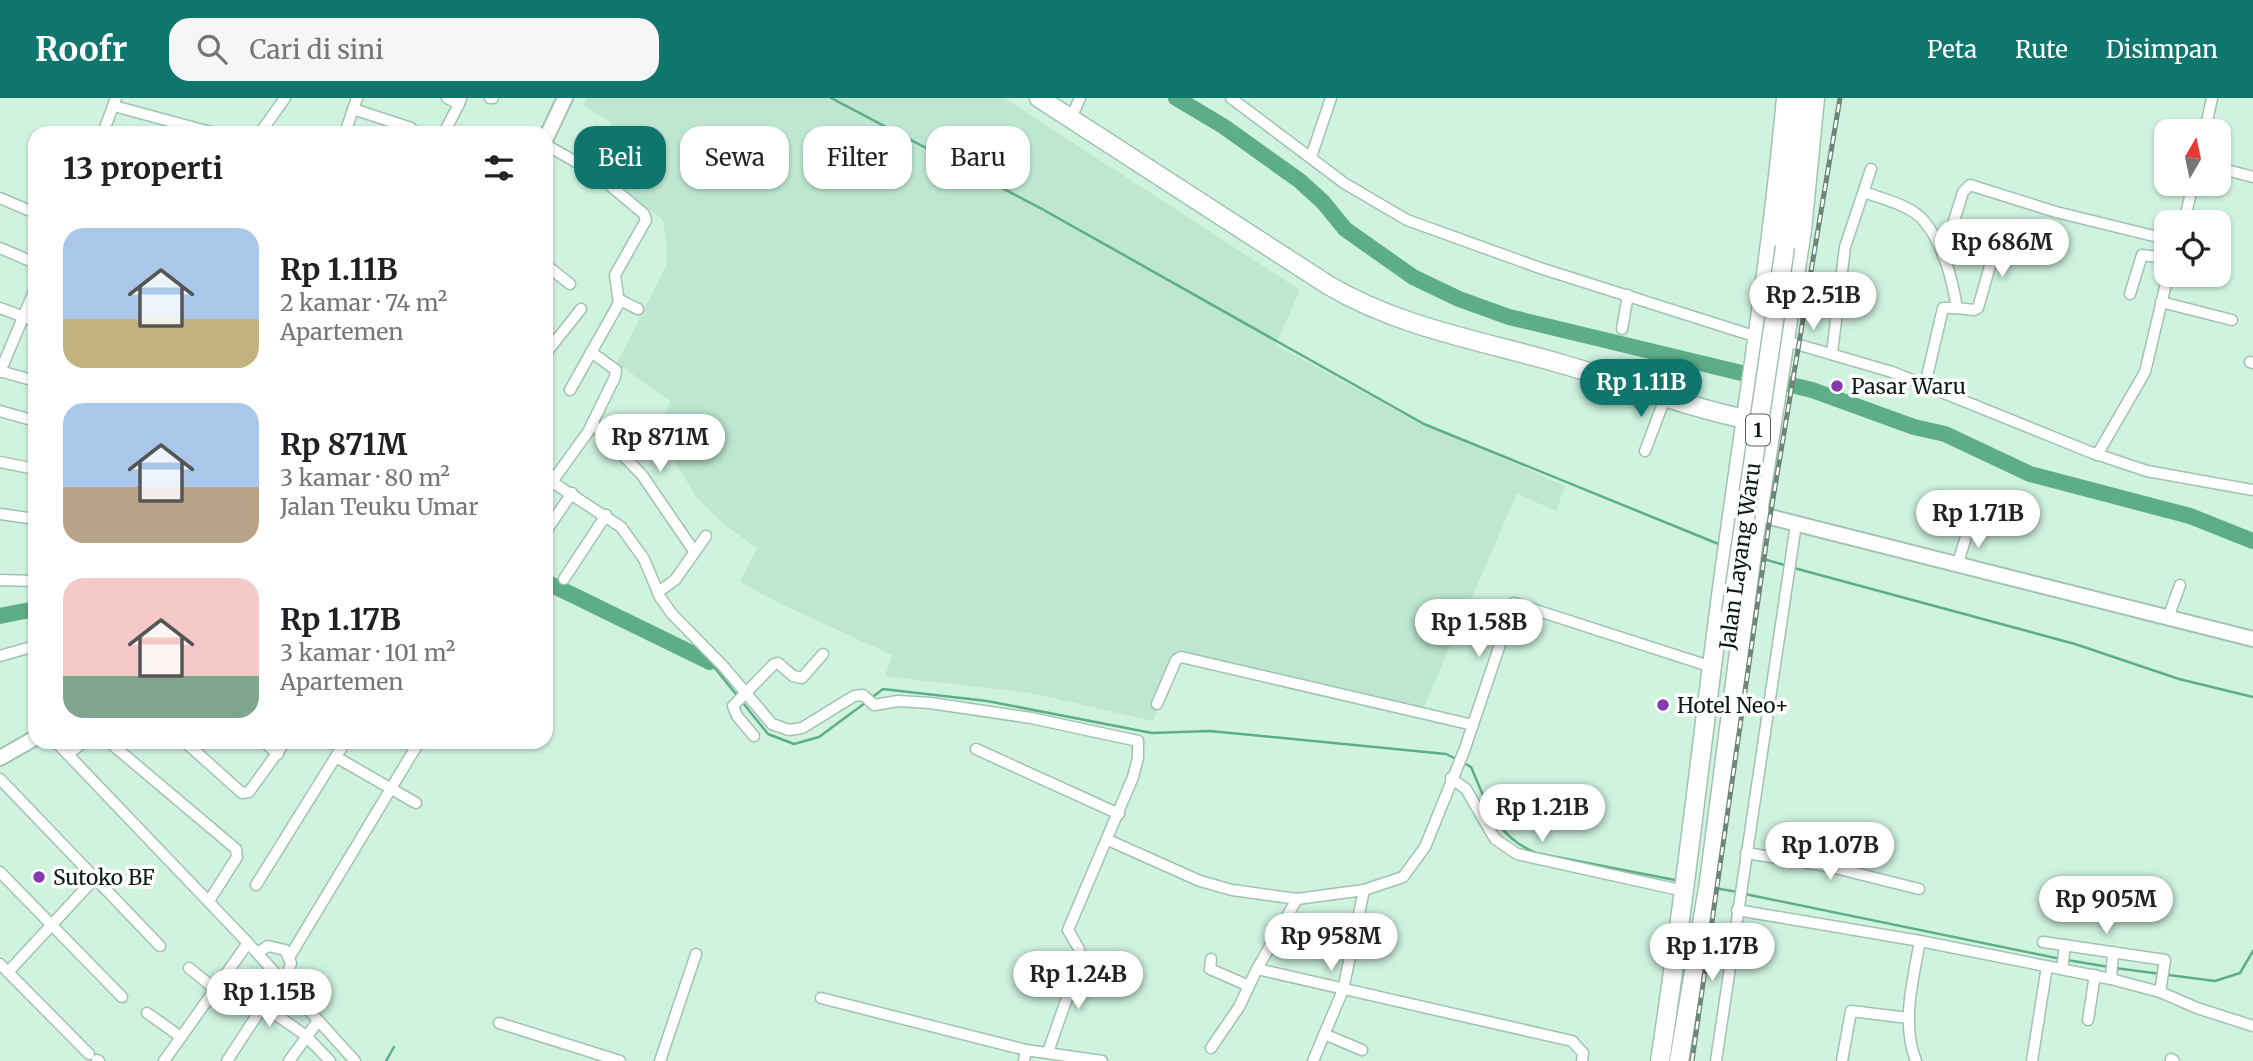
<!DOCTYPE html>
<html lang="id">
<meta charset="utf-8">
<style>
body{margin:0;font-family:Merriweather,serif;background:#f6f6f6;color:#202124;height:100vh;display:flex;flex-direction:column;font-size:26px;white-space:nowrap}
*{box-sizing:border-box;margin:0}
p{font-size:23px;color:#757577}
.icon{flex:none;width:38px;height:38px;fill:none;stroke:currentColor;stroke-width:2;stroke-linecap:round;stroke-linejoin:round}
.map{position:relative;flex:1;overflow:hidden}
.sheet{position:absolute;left:28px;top:28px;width:525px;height:623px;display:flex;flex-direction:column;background:#fff;border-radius:21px;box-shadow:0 2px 5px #0004}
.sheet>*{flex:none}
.banner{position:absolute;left:574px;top:28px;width:665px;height:63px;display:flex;gap:14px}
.needle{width:46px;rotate:9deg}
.tools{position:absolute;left:2154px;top:21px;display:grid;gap:14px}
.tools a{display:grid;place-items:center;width:77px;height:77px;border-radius:14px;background:#fff;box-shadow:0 2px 5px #0004;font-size:35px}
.price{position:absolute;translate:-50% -60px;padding:0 16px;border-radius:24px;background:#fff;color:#222;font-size:23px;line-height:46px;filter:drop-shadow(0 2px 4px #0008)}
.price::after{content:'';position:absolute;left:50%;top:42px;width:21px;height:16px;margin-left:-10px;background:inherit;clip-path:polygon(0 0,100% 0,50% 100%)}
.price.active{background:#0f766e;color:#fff}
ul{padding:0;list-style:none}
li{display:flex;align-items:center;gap:21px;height:175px;padding:0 35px}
li span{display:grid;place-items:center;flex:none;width:196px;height:140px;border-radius:21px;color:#555}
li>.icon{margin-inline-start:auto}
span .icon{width:84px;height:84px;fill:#fffc;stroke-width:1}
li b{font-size:30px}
h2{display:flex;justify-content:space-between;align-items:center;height:84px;padding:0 35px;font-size:30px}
.pill{padding:0 24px;border-radius:21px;background:#fff;box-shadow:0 2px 5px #0004;font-size:24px;line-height:63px}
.pill.active{background:#0f766e;color:#fff}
header{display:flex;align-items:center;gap:42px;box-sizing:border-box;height:98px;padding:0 35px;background:#0f766e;color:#fff}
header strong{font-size:33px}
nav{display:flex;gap:38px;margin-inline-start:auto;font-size:24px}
.search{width:490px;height:63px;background:#f6f6f6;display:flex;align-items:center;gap:18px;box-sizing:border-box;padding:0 24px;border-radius:21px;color:#757577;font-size:26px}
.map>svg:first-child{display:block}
.built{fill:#bde7d0}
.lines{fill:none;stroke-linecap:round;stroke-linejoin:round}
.stream{stroke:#5dae87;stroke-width:2.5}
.river{stroke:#5dae87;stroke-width:16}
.street-casing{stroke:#a1c2b0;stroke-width:13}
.secondary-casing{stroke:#a1c2b0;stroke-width:18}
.highway-casing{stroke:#a1c2b0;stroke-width:21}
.street{stroke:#fff;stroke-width:10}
.secondary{stroke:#fff;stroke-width:14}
.highway{stroke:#fff;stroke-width:18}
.rail-casing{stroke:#6e8579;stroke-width:5}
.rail{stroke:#fff;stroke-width:2.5;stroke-dasharray:8;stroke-linecap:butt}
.highway-bridge-casing{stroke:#a1c2b0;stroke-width:21;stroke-linecap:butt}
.highway-bridge{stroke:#fff;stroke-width:18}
.poi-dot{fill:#853bad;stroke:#fff;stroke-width:2.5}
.labels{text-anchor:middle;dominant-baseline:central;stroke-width:7;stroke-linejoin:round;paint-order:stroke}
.shield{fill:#fff;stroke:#565f5a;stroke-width:2}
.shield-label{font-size:19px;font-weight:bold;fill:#0d1a13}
.poi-label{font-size:21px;fill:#0d1a13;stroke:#fff;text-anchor:start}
.street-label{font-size:21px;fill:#0d1a13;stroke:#fff}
</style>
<header>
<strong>Roofr</strong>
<div class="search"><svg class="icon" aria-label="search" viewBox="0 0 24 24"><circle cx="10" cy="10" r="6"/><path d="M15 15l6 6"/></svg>Cari di sini</div>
<nav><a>Peta</a><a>Rute</a><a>Disimpan</a></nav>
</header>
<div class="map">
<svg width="2253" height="963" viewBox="0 0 2253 963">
<rect width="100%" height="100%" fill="#d0f3e0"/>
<!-- built -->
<polygon class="built" points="586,0 1004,0 1300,192 1276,247 1401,315 1565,388 1556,413 1517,396 1422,613 1181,556 1153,623 1031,595 885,578 892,557 779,505 740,484 757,450 722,425 697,400 664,346 666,314 670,303 617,265 666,168 667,148 663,122 593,68 612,25 583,7"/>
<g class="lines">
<!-- stream -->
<g class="stream">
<polyline points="831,0 1042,111 1424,326 1721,447"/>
<polyline points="1757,459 1788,468"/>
<polyline points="1794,470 2075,546 2179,581 2253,599"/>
<polyline points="710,564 768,636 794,646 819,639 865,605"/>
<polyline points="870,601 883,591 987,603 1152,635 1210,633 1446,656 1456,661"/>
<path d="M1462,664L1471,669C1488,708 1495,738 1536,755L1680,783"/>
<polyline points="1714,790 1738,794"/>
<polyline points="1745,796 2061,861"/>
<polyline points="2067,862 2109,869"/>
<polyline points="2115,870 2215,883 2240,875 2253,853"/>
<polyline points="386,963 394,949"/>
</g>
<!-- river -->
<g class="river">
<polyline points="1176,0 1223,28 1300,83 1323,104 1345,131 1413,179 1459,201 1509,219 1812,292 1914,329 1945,336 2030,376 2190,418 2253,443"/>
<polyline points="546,484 710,564"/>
<polyline points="0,518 35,511"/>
</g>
<defs>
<g id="street">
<polyline points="447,0 459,6 461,0"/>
<polyline points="490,0 493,0"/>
<polyline points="1231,0 1344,85 1407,122 1540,170 1757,239"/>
<polyline points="114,8 214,35"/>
<polyline points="353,11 411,30"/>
<polyline points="1071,20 1080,0"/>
<polyline points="2205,33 2212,0"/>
<polyline points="103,35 116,0"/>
<polyline points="260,35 285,0"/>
<polyline points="345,35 357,0"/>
<polyline points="444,35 459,6"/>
<polyline points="546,47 594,74 644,116 646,122 615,177 619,205 570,292"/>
<polyline points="1311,59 1331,0"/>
<polyline points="2219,70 2253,79"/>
<path d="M1864,94C1882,101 1911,107 1924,123C1944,147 1952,181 1957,210L1974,212L1978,210L1999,136"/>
<polyline points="0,100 35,115"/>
<polyline points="2184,124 2193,86"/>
<polyline points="0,150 35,165"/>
<polyline points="1943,158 1963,94 1970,87 2056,114 2166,141"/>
<polyline points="546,167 570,186"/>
<polyline points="2130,196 2142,157 2166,160"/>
<polyline points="620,202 638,211"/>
<polyline points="2161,204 2232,222"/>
<polyline points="0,210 35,223"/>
<polyline points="1622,231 1628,197"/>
<polyline points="1786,243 1892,274 2090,354 2147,373 2253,392"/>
<polyline points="546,255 581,211"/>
<polyline points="1832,255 1845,149 1871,71"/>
<polyline points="2250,264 2253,265"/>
<polyline points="0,273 35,283"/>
<polyline points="0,274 35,191"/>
<polyline points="1925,287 1943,210 1957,210"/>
<polyline points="0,313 35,323"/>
<polyline points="592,325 642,377 694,453"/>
<polyline points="1645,353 1665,300"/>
<polyline points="2097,357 2145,274 2168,177"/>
<polyline points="0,364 35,371"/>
<polyline points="546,380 621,429 644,461 660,499 672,516 723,568 772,626 789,632 802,630 854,598 863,597 874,607 898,603 930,605 1031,620 1138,643 1138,660 1133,679 1068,832 1079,851 1080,863 1048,954"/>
<polyline points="546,392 588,334 615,279 616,272 591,254"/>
<polyline points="0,416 35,421"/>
<polyline points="546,433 572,395"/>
<polyline points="1957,468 1970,426"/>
<polyline points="564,481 606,417"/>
<polyline points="0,482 35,483"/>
<polyline points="658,494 675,482 706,438"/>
<polyline points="2168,520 2180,487"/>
<polyline points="0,558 35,548"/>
<polyline points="1157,606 1176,562 1181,559 1473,627"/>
<polyline points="754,638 737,618 733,608 774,566 778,565 793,578 802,580 823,556"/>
<polyline points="56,644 248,845 355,963"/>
<polyline points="109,644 236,751 237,759 209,803"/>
<polyline points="185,644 242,695 249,694 285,644"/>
<polyline points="264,644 278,656"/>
<polyline points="976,651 1119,716"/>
<polyline points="68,656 84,644"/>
<polyline points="336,659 416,705"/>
<polyline points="1451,680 1466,691 1495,741 1517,756 1675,791"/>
<polyline points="0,681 160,848"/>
<polyline points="1108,742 1200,783 1232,792 1297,801 1364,792 1403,779 1425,749 1464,653 1514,505 1712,569"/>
<polyline points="1746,755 1827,768 1919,791"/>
<polyline points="0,774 122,899"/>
<polyline points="256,787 345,644"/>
<polyline points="1737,812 1920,843 2111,881 2160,894 2197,910 2253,928"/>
<polyline points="2043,844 2165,862 2160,894"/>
<polyline points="257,855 268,848 285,852 291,865 287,878 282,883"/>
<polyline points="290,858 419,644"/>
<polyline points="1211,861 1210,871 1249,888"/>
<polyline points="0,866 89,956"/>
<polyline points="189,870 215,891"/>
<polyline points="1257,871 1297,801"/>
<polyline points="2062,871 2065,847"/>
<polyline points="8,874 95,780"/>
<polyline points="223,880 305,937 330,963"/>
<polyline points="2111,881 2113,854"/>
<polyline points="821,900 1026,952 1102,963"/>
<polyline points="147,915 181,939"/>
<polyline points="2088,922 2095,877"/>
<polyline points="499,925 620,963"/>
<polyline points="1324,936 1362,952"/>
<polyline points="1211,950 1239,909 1257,871 1572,943 1583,955 1582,963"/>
<polyline points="2171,961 2174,963"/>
<polyline points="97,962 99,963"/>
<polyline points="164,963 248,845"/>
<polyline points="227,963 263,908"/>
<polyline points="289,963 318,923"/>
<polyline points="660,963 696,856"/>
<polyline points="1024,963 1026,952"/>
<polyline points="1313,963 1343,892 1364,792"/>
<polyline points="1716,963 1796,426"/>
<polyline points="1842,963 1851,913 1909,920"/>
<path d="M1916,963C1901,925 1913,882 1920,843"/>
<polyline points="2032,963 2047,868"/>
</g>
<g id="secondary">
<polyline points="546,40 565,0"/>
<polyline points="1758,416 2253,541"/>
<polyline points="0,660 35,640"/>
</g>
<g id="highway">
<path d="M1039,0L1328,187C1399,229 1478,242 1555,264C1623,283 1686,310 1755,323"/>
<polyline points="1785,149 1800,0"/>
<path d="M1660,963C1686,796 1703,628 1726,461C1747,307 1772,154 1786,0"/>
<polyline points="1679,963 1709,784 1753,447 1802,132 1815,0"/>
</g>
</defs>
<!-- street casing -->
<use href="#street" class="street-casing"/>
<!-- secondary casing -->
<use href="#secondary" class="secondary-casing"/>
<!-- highway casing -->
<use href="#highway" class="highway-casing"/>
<!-- street -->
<use href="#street" class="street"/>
<!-- secondary -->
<use href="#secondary" class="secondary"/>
<!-- highway -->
<use href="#highway" class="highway"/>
<defs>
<polyline id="rail" points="1692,963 1770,419 1840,0"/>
</defs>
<!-- rail casing -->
<use href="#rail" class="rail-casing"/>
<!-- rail -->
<use href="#rail" class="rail"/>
<defs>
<polyline id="highway-bridge" points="1731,515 1785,149"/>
</defs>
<!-- highway-bridge casing -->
<use href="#highway-bridge" class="highway-bridge-casing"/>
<!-- highway-bridge -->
<use href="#highway-bridge" class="highway-bridge"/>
</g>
<!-- markers -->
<g class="poi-dot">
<circle cx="1837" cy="288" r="7"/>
<circle cx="1663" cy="607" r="7"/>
<circle cx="39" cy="779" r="7"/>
</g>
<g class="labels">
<!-- shield labels -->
<rect class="shield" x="1746" y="316.5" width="24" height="31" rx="5"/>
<g class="shield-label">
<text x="1758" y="332">1</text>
</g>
<!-- poi labels -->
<g class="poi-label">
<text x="1851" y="288">Pasar Waru</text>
<text x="1677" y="607">Hotel Neo+</text>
<text x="53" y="779">Sutoko BF</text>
</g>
<!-- street labels -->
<g class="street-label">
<text transform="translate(1740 458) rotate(-82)">Jalan Layang Waru</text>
</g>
</g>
</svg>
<div class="tools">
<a><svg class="needle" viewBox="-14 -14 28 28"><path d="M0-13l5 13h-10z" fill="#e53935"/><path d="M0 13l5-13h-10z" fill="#757577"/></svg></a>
<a><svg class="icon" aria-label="locate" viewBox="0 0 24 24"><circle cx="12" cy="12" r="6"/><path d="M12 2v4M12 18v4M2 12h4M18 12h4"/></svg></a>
</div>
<b class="price" style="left:2002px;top:181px">Rp 686M</b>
<b class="price" style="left:1813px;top:234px">Rp 2.51B</b>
<b class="price active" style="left:1641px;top:321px">Rp 1.11B</b>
<b class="price" style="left:660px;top:376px">Rp 871M</b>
<b class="price" style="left:1978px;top:452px">Rp 1.71B</b>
<b class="price" style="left:1479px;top:561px">Rp 1.58B</b>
<b class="price" style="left:1542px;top:746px">Rp 1.21B</b>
<b class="price" style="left:1830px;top:784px">Rp 1.07B</b>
<b class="price" style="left:2106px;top:838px">Rp 905M</b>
<b class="price" style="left:1331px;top:875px">Rp 958M</b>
<b class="price" style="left:1712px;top:885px">Rp 1.17B</b>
<b class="price" style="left:1078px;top:913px">Rp 1.24B</b>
<b class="price" style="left:269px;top:931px">Rp 1.15B</b>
<div class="banner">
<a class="pill active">Beli</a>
<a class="pill">Sewa</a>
<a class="pill">Filter</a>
<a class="pill">Baru</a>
</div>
<section class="sheet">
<h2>13 properti<svg class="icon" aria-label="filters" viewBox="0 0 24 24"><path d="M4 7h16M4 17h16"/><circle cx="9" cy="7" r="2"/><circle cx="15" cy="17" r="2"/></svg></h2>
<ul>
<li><span style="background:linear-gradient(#a9c7e8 65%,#c2b280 0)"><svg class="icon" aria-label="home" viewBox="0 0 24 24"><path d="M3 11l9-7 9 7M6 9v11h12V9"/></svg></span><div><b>Rp 1.11B</b><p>2 kamar · 74 m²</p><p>Apartemen</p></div></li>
<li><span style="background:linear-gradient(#a9c7e8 60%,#b9a48a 0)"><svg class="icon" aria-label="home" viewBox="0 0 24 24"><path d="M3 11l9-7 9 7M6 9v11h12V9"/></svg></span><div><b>Rp 871M</b><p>3 kamar · 80 m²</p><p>Jalan Teuku Umar</p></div></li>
<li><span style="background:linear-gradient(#f6c9c9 70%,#7fa58c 0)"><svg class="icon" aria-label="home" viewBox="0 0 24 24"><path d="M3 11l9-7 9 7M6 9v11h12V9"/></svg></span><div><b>Rp 1.17B</b><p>3 kamar · 101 m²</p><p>Apartemen</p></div></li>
</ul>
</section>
</div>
